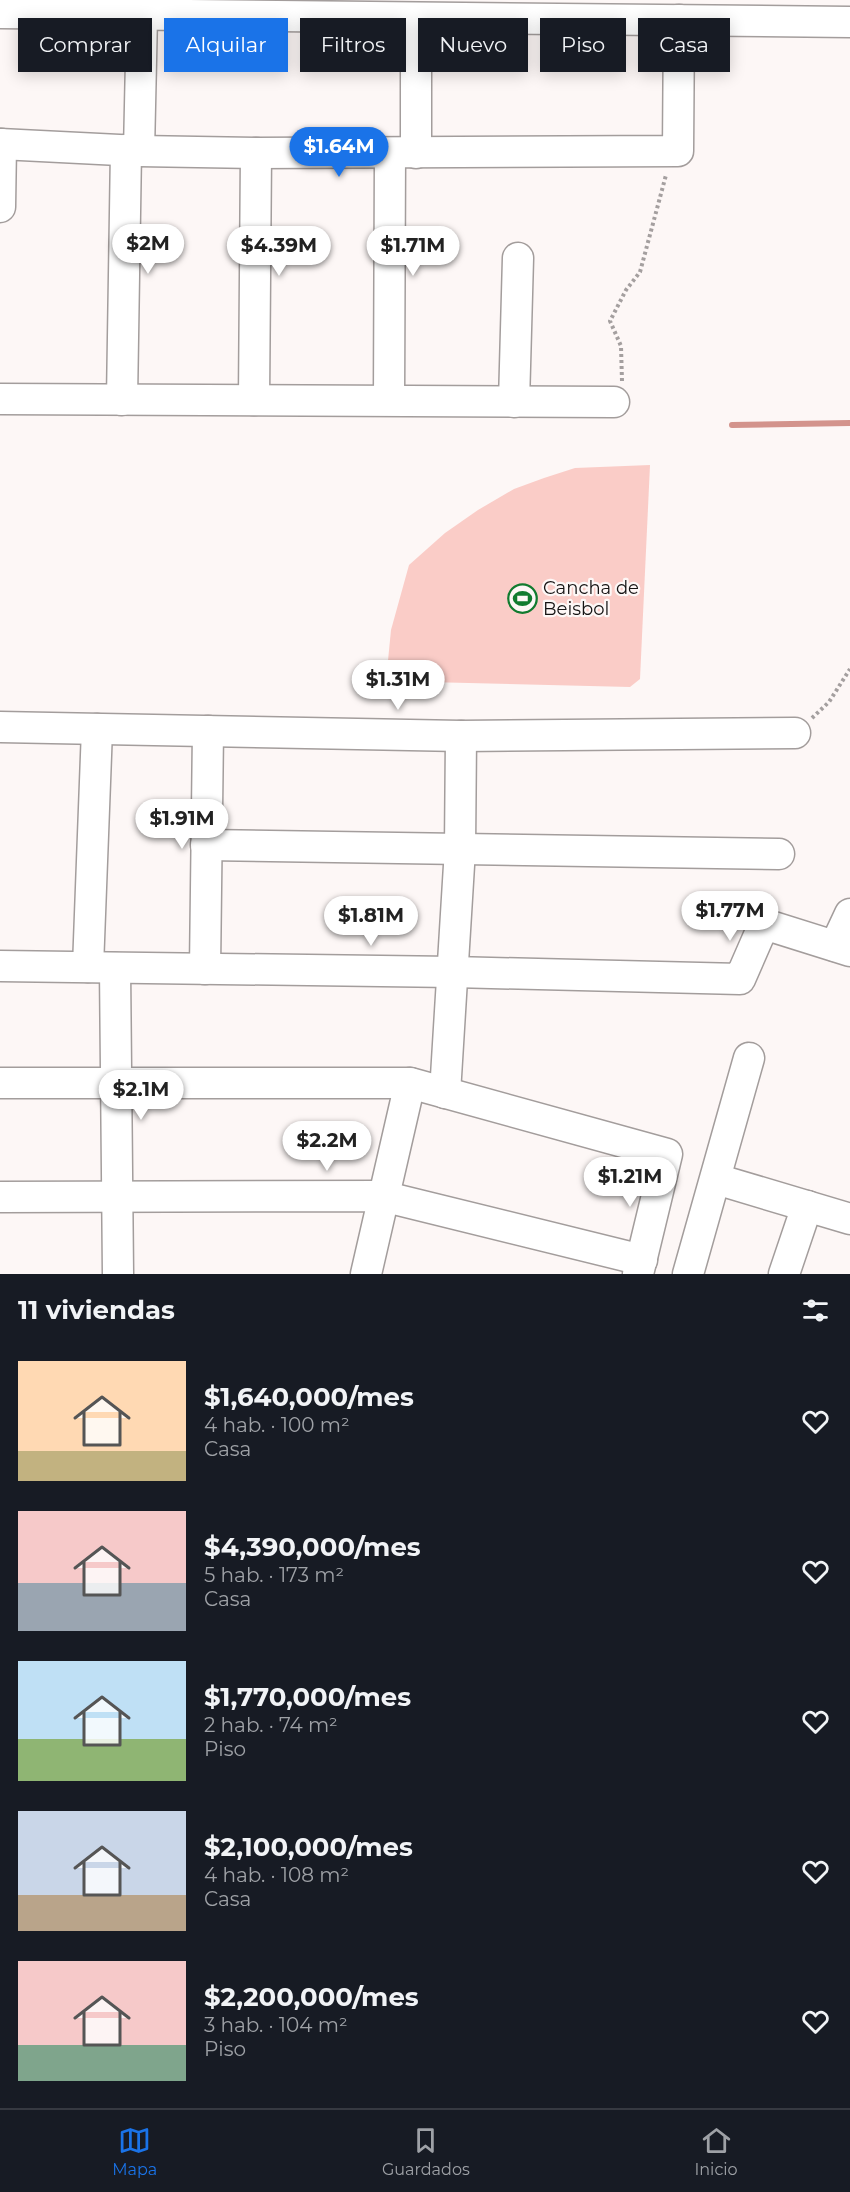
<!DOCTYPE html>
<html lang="es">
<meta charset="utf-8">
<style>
body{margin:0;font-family:Montserrat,sans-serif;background:#242831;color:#f1f3f6;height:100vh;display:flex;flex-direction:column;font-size:22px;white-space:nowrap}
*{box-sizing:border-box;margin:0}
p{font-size:20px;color:#9ea1a6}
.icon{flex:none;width:33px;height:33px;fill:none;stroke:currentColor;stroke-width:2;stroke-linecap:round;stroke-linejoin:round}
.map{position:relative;height:1274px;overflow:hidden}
.side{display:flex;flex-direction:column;background:#171b24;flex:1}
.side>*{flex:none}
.hud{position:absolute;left:18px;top:18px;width:814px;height:54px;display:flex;gap:12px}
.price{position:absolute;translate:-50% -51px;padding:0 14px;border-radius:21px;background:#fff;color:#222;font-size:20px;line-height:39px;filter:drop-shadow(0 2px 3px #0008)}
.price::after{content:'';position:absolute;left:50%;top:36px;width:18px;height:14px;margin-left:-9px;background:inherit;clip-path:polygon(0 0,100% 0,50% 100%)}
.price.current{background:#1a73e8;color:#fff}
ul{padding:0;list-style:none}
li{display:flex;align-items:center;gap:18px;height:150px;padding:0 18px}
li span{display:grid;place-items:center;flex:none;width:168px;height:120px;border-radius:0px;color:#555}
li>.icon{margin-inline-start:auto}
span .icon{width:72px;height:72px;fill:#fffc;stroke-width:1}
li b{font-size:26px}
h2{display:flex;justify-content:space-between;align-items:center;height:72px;padding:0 18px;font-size:26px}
.tag{padding:0 21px;border-radius:0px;background:#171b24;box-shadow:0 3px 15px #0003;font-size:21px;line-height:54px}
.tag.current{background:#1a73e8;color:#fff}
.menu{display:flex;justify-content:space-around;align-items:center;height:84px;border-top:2px solid #363941;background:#171b24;font-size:16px;color:#9ea1a6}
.menu a{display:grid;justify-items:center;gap:3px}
.menu .current{color:#1a73e8}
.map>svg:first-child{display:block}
.green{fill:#faccc7}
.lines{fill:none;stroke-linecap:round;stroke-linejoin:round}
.stream{stroke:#d3938c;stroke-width:6}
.minor-casing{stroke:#a39d9c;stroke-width:33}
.path{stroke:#a49f9f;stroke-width:4;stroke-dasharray:3 3;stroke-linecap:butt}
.minor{stroke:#fff;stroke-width:30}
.labels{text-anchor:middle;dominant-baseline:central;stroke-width:4.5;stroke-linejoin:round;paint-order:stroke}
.poi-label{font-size:18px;fill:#151313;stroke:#fdf7f6;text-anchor:start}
</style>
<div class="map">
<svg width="850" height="1274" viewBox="0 0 850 1274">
<rect width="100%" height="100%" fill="#fdf7f6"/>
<!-- green -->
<polygon class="green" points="650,465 640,679 630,687 386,681 391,630 409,565 445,533 478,510 514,489 544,478 575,468"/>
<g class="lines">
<!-- stream -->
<polyline class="stream" points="732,425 850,423"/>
<defs>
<g id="minor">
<polyline points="0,13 850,22"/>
<polyline points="416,18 416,153"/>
<polyline points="0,144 139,151 256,153 678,151 679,20"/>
<polyline points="139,151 142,15"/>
<polyline points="0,207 1,144"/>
<polyline points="0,399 614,402"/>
<polyline points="122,400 126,150"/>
<polyline points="254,400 256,153"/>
<polyline points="389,400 390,154"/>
<polyline points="514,402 518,258"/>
<polyline points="0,727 461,736 795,733"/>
<polyline points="206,845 779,854"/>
<polyline points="835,946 850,914"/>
<polyline points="0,966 453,972 740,979 764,924 850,951"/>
<polyline points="88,967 97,729"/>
<polyline points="115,968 118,1274"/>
<polyline points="205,969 208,731"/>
<polyline points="0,1083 410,1083 667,1154 638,1274"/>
<polyline points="445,1093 460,849 461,736"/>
<polyline points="716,1179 850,1219"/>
<polyline points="0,1197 382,1196 642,1260"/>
<polyline points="366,1274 410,1083"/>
<polyline points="688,1274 749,1058"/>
<polyline points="784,1274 807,1206"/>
</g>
</defs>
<!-- minor casing -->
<use href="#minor" class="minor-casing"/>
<!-- path -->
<g class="path">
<polyline points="622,381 621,346 610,321 626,290 640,272 666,175"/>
<polyline points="812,718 829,702 850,669"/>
</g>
<!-- minor -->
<use href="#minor" class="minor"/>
</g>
<!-- icons -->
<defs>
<symbol id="stadium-ring" viewBox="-11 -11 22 22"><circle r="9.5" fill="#fdf7f6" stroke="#117b2f" stroke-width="1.5"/><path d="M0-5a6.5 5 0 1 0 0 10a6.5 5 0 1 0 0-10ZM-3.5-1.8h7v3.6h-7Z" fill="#117b2f"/></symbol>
</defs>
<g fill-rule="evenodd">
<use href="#stadium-ring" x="506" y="582" width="33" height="33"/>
</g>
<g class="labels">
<!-- poi labels -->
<g class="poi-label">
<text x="543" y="588">Cancha de<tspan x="543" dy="21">Beisbol</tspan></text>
</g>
</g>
</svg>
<b class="price current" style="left:339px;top:178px">$1.64M</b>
<b class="price" style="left:148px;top:275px">$2M</b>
<b class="price" style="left:279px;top:277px">$4.39M</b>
<b class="price" style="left:413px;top:277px">$1.71M</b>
<b class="price" style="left:398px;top:711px">$1.31M</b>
<b class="price" style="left:182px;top:850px">$1.91M</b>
<b class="price" style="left:730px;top:942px">$1.77M</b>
<b class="price" style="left:371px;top:947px">$1.81M</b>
<b class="price" style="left:141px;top:1121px">$2.1M</b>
<b class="price" style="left:327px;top:1172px">$2.2M</b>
<b class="price" style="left:630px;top:1208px">$1.21M</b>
<div class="hud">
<a class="tag">Comprar</a>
<a class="tag current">Alquilar</a>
<a class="tag">Filtros</a>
<a class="tag">Nuevo</a>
<a class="tag">Piso</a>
<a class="tag">Casa</a>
</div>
</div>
<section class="side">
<h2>11 viviendas<svg class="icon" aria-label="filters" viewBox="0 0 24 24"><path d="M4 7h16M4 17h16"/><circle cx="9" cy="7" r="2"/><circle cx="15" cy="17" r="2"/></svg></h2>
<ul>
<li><span style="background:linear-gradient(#ffd9b3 75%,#c2b280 0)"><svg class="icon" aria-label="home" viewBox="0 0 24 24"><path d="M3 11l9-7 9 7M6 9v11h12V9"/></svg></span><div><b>$1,640,000/mes</b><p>4 hab. · 100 m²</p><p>Casa</p></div><svg class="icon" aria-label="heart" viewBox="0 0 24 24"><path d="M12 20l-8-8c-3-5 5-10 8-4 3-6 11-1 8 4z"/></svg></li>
<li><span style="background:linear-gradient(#f6c9c9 60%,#9aa5b1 0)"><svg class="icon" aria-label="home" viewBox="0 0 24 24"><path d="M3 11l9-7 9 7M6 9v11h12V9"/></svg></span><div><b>$4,390,000/mes</b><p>5 hab. · 173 m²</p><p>Casa</p></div><svg class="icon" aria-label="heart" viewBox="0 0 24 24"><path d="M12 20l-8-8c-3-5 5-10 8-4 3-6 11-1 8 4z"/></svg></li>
<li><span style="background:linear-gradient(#bfe0f5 65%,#8fb573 0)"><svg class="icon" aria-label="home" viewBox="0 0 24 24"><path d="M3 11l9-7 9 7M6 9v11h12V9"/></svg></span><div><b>$1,770,000/mes</b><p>2 hab. · 74 m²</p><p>Piso</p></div><svg class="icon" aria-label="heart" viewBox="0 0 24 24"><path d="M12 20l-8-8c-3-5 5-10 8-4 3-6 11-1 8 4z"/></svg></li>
<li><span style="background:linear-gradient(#c9d6e8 70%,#b9a48a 0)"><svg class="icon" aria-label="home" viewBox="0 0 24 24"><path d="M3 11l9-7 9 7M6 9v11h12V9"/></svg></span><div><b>$2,100,000/mes</b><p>4 hab. · 108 m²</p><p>Casa</p></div><svg class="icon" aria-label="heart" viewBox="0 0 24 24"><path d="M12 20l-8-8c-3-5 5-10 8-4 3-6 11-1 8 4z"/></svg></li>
<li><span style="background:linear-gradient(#f6c9c9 70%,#7fa58c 0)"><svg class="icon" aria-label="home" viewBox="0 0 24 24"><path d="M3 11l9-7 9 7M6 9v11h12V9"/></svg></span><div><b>$2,200,000/mes</b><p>3 hab. · 104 m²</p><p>Piso</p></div><svg class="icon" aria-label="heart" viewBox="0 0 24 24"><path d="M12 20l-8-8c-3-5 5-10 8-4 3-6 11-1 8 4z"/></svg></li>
</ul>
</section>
<nav class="menu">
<a class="current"><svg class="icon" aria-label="map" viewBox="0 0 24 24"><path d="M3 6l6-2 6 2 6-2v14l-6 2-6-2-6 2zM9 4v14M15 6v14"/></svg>Mapa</a>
<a><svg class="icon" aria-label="saved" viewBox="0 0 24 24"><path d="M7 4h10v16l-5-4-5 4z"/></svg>Guardados</a>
<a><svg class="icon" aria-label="home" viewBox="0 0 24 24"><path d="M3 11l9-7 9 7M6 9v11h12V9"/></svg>Inicio</a>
</nav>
